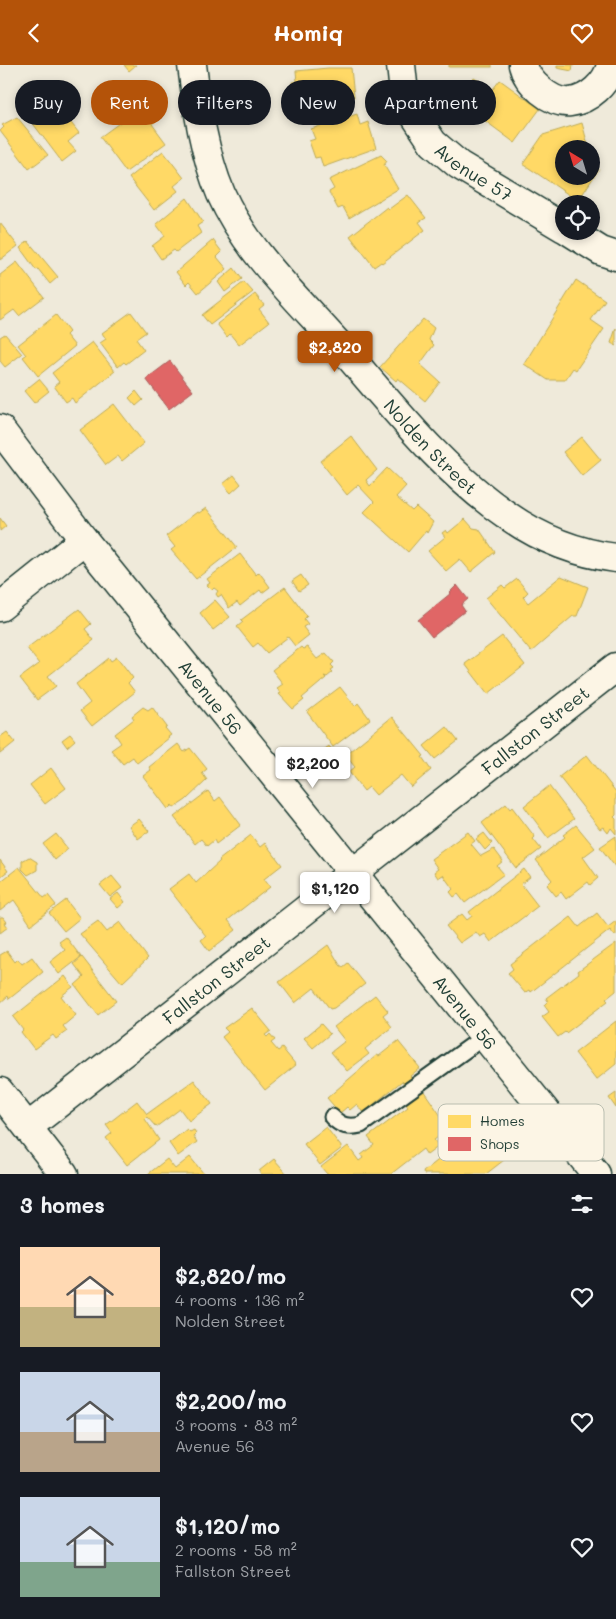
<!DOCTYPE html>
<meta charset="utf-8">
<style>
body{margin:0;font-family:Mali,sans-serif;background:#20242c;color:#f1f3f6;height:100vh;display:flex;flex-direction:column;font-size:19px;white-space:nowrap}
*{box-sizing:border-box;margin:0}
p{font-size:16px;color:#9ea1a6}
.icon{flex:none;width:28px;height:28px;fill:none;stroke:currentColor;stroke-width:2;stroke-linecap:round;stroke-linejoin:round}
.map{position:relative;height:1109px;overflow:hidden}
.panel{display:flex;flex-direction:column;background:#171b24;flex:1}
.panel>*{flex:none}
.hud{position:absolute;left:15px;top:15px;width:586px;height:45px;display:flex;gap:10px}
.needle{width:32px;rotate:322deg}
.buttons{position:absolute;left:555px;top:75px;display:grid;gap:10px}
.buttons a{display:grid;place-items:center;width:45px;height:45px;border-radius:50%;background:#171b24;box-shadow:0 2px 8px #0003;font-size:25px}
.price{position:absolute;translate:-50% -42px;padding:0 11px;border-radius:5px;background:#fff;color:#222;font-size:16px;line-height:32px;filter:drop-shadow(0 1px 2px #0008)}
.price::after{content:'';position:absolute;left:50%;top:30px;width:15px;height:11px;margin-left:-8px;background:inherit;clip-path:polygon(0 0,100% 0,50% 100%)}
.price.current{background:#b45309;color:#fff}
ul{padding:0;list-style:none}
li{display:flex;align-items:center;gap:15px;height:125px;padding:0 20px}
li span{display:grid;place-items:center;flex:none;width:140px;height:100px;border-radius:0px;color:#555}
li>.icon{margin-inline-start:auto}
span .icon{width:60px;height:60px;fill:#fffc;stroke-width:1}
li b{font-size:21px}
h2{display:flex;justify-content:space-between;align-items:center;height:60px;padding:0 20px;font-size:21px}
.chip{padding:0 18px;border-radius:22px;background:#171b24;box-shadow:0 2px 8px #0003;font-size:18px;line-height:45px}
.chip.current{background:#b45309;color:#fff}
header{display:flex;justify-content:space-between;align-items:center;height:65px;padding:0 20px;background:#b45309;color:#fff;font-size:22px;font-weight:700}
.map>svg:first-child{display:block}
.homes{fill:#ffd966;stroke:#bcaa57}
.shops{fill:#e06666;stroke:#a65a57}
.lines{fill:none;stroke-linecap:round;stroke-linejoin:round}
.lane-casing{stroke:#1f3d34;stroke-width:19}
.street-casing{stroke:#1f3d34;stroke-width:31}
.lane{stroke:#fcf5e5;stroke-width:15}
.street{stroke:#fcf5e5;stroke-width:28}
.labels{text-anchor:middle;dominant-baseline:central;stroke-width:5;stroke-linejoin:round;paint-order:stroke}
.street-label{font-size:18px;fill:#1f3d34;stroke:#fcf5e5}
.key{fill:#fcf5e5;stroke:#babeb0;stroke-width:1}
.key-label{font-size:14px;fill:#1f3d34}
</style>
<header><svg class="icon" aria-label="back" viewBox="0 0 24 24"><path d="M15 5l-7 7 7 7"/></svg>Homiq<svg class="icon" aria-label="heart" viewBox="0 0 24 24"><path d="M12 20l-8-8c-3-5 5-10 8-4 3-6 11-1 8 4z"/></svg></header>
<div class="map">
<svg width="616" height="1109" viewBox="0 0 616 1109">
<rect width="100%" height="100%" fill="#efeada"/>
<filter id="ink" filterUnits="userSpaceOnUse"><feTurbulence type="fractalNoise" baseFrequency=".02" numOctaves="2"/><feDisplacementMap in="SourceGraphic" scale="10" xChannelSelector="R" yChannelSelector="G"/><feConvolveMatrix kernelMatrix="1 2 1 2 8 2 1 2 1" color-interpolation-filters="sRGB"/></filter>
<g filter="url(#ink)">
<!-- homes -->
<g class="homes">
<polygon points="124,0 136,0 129,6"/>
<rect x="449" y="0" width="43" height="2"/>
<polygon points="557,0 573,0 572,6 557,3"/>
<polygon points="328,3 351,3 354,32 346,32 347,41 299,46 298,34 293,34 292,17 297,16 296,6"/>
<polygon points="474,13 493,24 500,15 540,44 515,78 457,35"/>
<polygon points="43,30 49,38 53,35 79,68 68,77 76,86 62,97 28,52 37,45 33,39"/>
<polygon points="148,31 159,46 153,51 157,55 152,59 166,78 126,107 100,72 133,48 130,44"/>
<polygon points="357,49 360,60 368,57 376,83 323,102 320,92 315,93 309,76 315,74 311,64"/>
<polygon points="17,52 48,90 29,104 0,66 4,62 2,60"/>
<polygon points="582,58 588,80 564,84 564,111 591,111 591,99 599,104 578,136 523,99 543,70"/>
<polygon points="163,86 184,113 174,121 178,126 154,145 129,113"/>
<polygon points="381,90 387,96 384,100 398,124 349,153 343,142 338,144 329,127 334,124 329,115"/>
<polygon points="408,130 426,153 419,157 425,165 382,198 381,197 374,202 350,171 387,142 389,144"/>
<polygon points="187,133 203,157 197,161 201,168 176,187 174,185 161,194 152,181 165,171 156,159"/>
<polygon points="0,158 18,181 0,195"/>
<polygon points="213,175 222,187 217,192 227,204 198,228 189,217 186,220 176,207"/>
<polygon points="28,176 58,212 50,219 38,204 36,205 20,183"/>
<polygon points="17,197 44,232 19,251 14,245 0,255 0,210"/>
<polygon points="234,203 242,214 225,227 218,217"/>
<polygon points="576,215 605,235 591,255 604,264 576,305 573,303 565,315 548,315 524,299"/>
<polygon points="244,217 253,227 210,260 202,250"/>
<polygon points="255,229 264,240 259,244 269,257 239,280 230,269 227,272 217,259"/>
<polygon points="131,247 146,267 136,274 144,285 126,299 124,297 118,302 100,278 106,274 102,268"/>
<polygon points="56,250 69,267 66,270 75,281 38,311 23,292 26,290 18,280"/>
<polygon points="423,254 434,263 429,275 434,280 420,299 440,317 425,336 398,313 396,316 380,302"/>
<polygon points="616,263 616,281 611,278"/>
<polygon points="5,269 22,289 5,302 0,296 0,272"/>
<polygon points="92,277 115,306 75,338 72,333 66,337 54,321 59,317 52,308"/>
<polygon points="39,314 49,326 34,338 24,326"/>
<polygon points="136,326 143,335 136,341 129,333"/>
<polygon points="114,339 144,378 122,396 118,391 106,400 80,365"/>
<polygon points="351,371 377,405 366,415 370,421 387,403 406,421 396,432 412,446 416,442 433,457 427,468 426,466 408,487 364,447 374,437 358,420 347,430 320,396"/>
<polygon points="582,372 601,395 582,411 563,387"/>
<polygon points="234,410 241,419 231,428 223,419"/>
<polygon points="206,443 237,482 196,514 171,485 175,482 166,471 197,447 199,448"/>
<polygon points="0,453 6,461 0,466"/>
<polygon points="465,454 473,463 479,464 495,487 471,507 460,494 446,506 428,486 445,472 442,468 446,465 448,468"/>
<polygon points="240,489 256,510 259,507 270,522 262,528 260,525 240,541 237,537 229,543 221,530 218,532 216,529 218,526 214,523 212,525 207,520 210,518 207,514"/>
<polygon points="301,510 308,520 299,526 292,516"/>
<polygon points="561,511 588,522 577,551 573,551 531,587 486,533 502,520 505,523 517,514 528,527 523,532 528,538"/>
<polygon points="285,522 307,551 304,554 308,559 303,562 309,570 295,581 288,572 267,588 258,578 253,582 237,562 243,557 241,555"/>
<polygon points="215,535 230,552 213,565 200,548"/>
<polygon points="79,544 91,559 85,564 94,575 48,611 56,621 37,635 20,613 39,599 27,583"/>
<polygon points="502,571 525,600 488,629 465,599"/>
<polygon points="301,582 303,584 307,582 317,594 326,588 334,597 331,600 334,603 331,605 333,607 327,612 324,611 326,613 302,633 304,635 293,644 279,629 281,628 277,623 283,619 272,605"/>
<polygon points="117,592 133,613 128,618 135,627 92,661 80,646 90,638 76,619 109,593 111,596"/>
<polygon points="340,622 355,641 358,638 370,654 333,682 307,647"/>
<polygon points="143,642 148,645 152,642 167,662 165,663 171,670 168,672 169,673 137,698 133,692 123,699 111,685 121,678 115,669 134,654 132,651"/>
<polygon points="392,652 424,691 422,692 431,705 411,722 401,710 376,730 369,722 364,726 349,707 355,702 345,690"/>
<polygon points="447,662 458,676 435,694 424,681"/>
<polygon points="7,667 15,677 0,689 0,672"/>
<polygon points="70,669 75,675 67,682 62,675"/>
<polygon points="178,679 184,687 190,683 207,704 202,708 207,715 186,735 174,743 172,740 168,744 143,711 151,705 149,702"/>
<polygon points="329,681 337,692 322,704 313,693"/>
<polygon points="587,690 616,727 616,750 614,752 616,754 616,769 611,763 608,768 603,762 600,764 559,712"/>
<polygon points="51,703 66,723 45,739 30,720"/>
<polygon points="549,721 574,754 548,773 524,741"/>
<polygon points="208,726 215,736 220,732 241,760 216,779 214,775 207,781 201,774 195,779 174,752"/>
<polygon points="506,739 510,744 512,742 535,772 533,774 541,784 516,803 482,758"/>
<polygon points="139,754 149,766 138,774 129,761"/>
<polygon points="576,760 595,783 583,792 598,813 590,820 588,817 566,834 561,827 556,831 547,820 552,815 536,795 565,772 563,770"/>
<polygon points="468,767 475,776 471,779 481,791 494,784 503,796 497,801 504,809 465,838 458,829 454,832 450,827 453,824 443,810 438,813 434,807 438,804 431,794"/>
<polygon points="484,768 492,778 485,785 476,774"/>
<polygon points="56,769 68,784 55,795 43,779"/>
<polygon points="251,770 260,782 265,778 282,800 264,814 270,822 228,855 236,865 209,886 201,875 206,871 169,824 189,809 196,818 220,796 219,795"/>
<polygon points="616,771 616,803 600,782"/>
<polygon points="29,792 37,797 37,805 28,810 22,804 22,796"/>
<polygon points="0,795 8,806 0,812"/>
<polygon points="19,802 44,833 48,830 56,840 31,860 14,835 0,846 0,817"/>
<polygon points="524,804 530,812 521,819 538,841 491,877 485,869 480,872 476,867 460,878 446,861 462,849 467,855 472,851 469,847"/>
<polygon points="112,811 122,823 110,832 100,820"/>
<polygon points="118,828 125,837 118,843 110,834"/>
<polygon points="66,835 80,853 64,866 49,848"/>
<polygon points="597,848 608,862 616,856 616,870 615,871 610,865 531,927 530,925 525,928 508,908 513,904 510,899 571,852 579,862"/>
<polygon points="0,852 3,852 7,857 5,858 8,862 0,868"/>
<polygon points="98,856 107,867 120,857 148,893 122,918 80,869"/>
<polygon points="66,872 81,892 59,909 50,897 65,885 59,877"/>
<polygon points="616,878 616,926 606,934 608,936 566,968 565,967 558,972 542,952 549,947 544,940 548,936 546,933 579,908 578,906"/>
<polygon points="328,880 340,900 343,902 348,898 365,919 334,943 330,944 314,923 295,938 279,917"/>
<polygon points="7,886 15,897 18,894 22,899 32,892 43,907 9,934 8,931 0,938 0,890"/>
<polygon points="82,892 116,936 98,950 75,920 84,912 74,899"/>
<polygon points="65,911 73,922 61,931 76,950 63,961 67,966 56,974 53,970 34,984 21,967 23,965 13,952"/>
<polygon points="375,930 388,946 383,950 392,962 365,984 369,989 347,1006 331,987 345,976 334,962"/>
<polygon points="252,943 271,966 265,970 267,972 270,969 275,975 271,978 278,986 282,983 296,1000 265,1025 222,972 228,967 224,963"/>
<polygon points="616,956 616,999 596,1015 575,988"/>
<polygon points="321,959 330,969 313,983 304,973"/>
<polygon points="398,976 420,1003 410,1011 414,1016 407,1022 402,1016 363,1048 357,1039 350,1045 347,1042 340,1048 327,1033 377,990 379,991"/>
<polygon points="194,1015 212,1039 189,1056 180,1044 156,1062 147,1052 145,1054 159,1075 127,1100 106,1073 112,1068 106,1060 137,1036 147,1049"/>
<polygon points="423,1025 450,1064 434,1075 439,1081 427,1090 423,1084 391,1109 327,1109 321,1102 348,1081 359,1096 363,1093 361,1090 374,1080 368,1072 408,1042 406,1039"/>
<polygon points="616,1028 616,1043 609,1033"/>
<polygon points="326,1062 342,1083 320,1100 304,1079"/>
<polygon points="187,1064 190,1067 194,1065 196,1068 193,1071 197,1077 178,1091 169,1078"/>
<polygon points="479,1066 504,1095 486,1109 424,1109 423,1107 474,1067 476,1069"/>
<polygon points="190,1092 204,1109 148,1109 167,1094 175,1104"/>
<polygon points="274,1094 282,1103 287,1109 261,1109 259,1106"/>
</g>
<!-- shops -->
<g class="shops">
<polygon points="170,296 193,326 169,344 146,314"/>
<polygon points="457,520 468,534 461,540 465,546 432,572 418,555 451,528 450,527"/>
</g>
<g class="lines">
<defs>
<path id="lane" d="M332,1052C341,1061 348,1063 361,1060L485,971"/>
<g id="street">
<path id="s1" d="M192,0C197,42 204,89 221,129C247,187 297,233 339,280C391,339 442,406 508,451C541,474 577,488 616,493"/>
<path id="s2" d="M401,0L403,19L413,48L433,78L459,100L564,163"/>
<path d="M523,0C527,17 551,39 570,37C589,35 607,18 611,0"/>
<polyline points="569,166 601,186 616,191"/>
<path id="s3" d="M0,364L84,475L596,1109"/>
<polyline points="0,542 84,475"/>
<polyline points="0,1027 64,1109"/>
<path id="s4" d="M28,1062L616,602"/>
</g>
</defs>
<!-- lane casing -->
<use href="#lane" class="lane-casing"/>
<!-- street casing -->
<use href="#street" class="street-casing"/>
<!-- lane -->
<use href="#lane" class="lane"/>
<!-- street -->
<use href="#street" class="street"/>
</g>
</g>
<g class="labels">
<!-- street labels -->
<g class="street-label">
<text stroke="none"><textPath href="#s2" startOffset="136">Avenue 57</textPath></text>
<text stroke="none"><textPath href="#s1" startOffset="462">Nolden Street</textPath></text>
<text stroke="none"><textPath href="#s3" startOffset="341">Avenue 56</textPath></text>
<text stroke="none"><textPath href="#s4" startOffset="644">Fallston Street</textPath></text>
<text stroke="none"><textPath href="#s4" startOffset="239">Fallston Street</textPath></text>
<text stroke="none"><textPath href="#s3" startOffset="746">Avenue 56</textPath></text>
</g>
</g>
<!-- legend -->
<rect x="438" y="1039" width="166" height="57" rx="8" class="key"/>
<rect x="448" y="1050" width="23" height="13" fill="#ffd966"/>
<rect x="448" y="1072" width="23" height="14" fill="#e06666"/>
<g class="key-label">
<text x="480" y="1061">Homes</text>
<text x="480" y="1084">Shops</text>
</g>
</svg>
<div class="buttons">
<a><svg class="needle" viewBox="-14 -14 28 28"><path d="M0-13l5 13h-10z" fill="#e53935"/><path d="M0 13l5-13h-10z" fill="#9ea1a6"/></svg></a>
<a><svg class="icon" aria-label="locate" viewBox="0 0 24 24"><circle cx="12" cy="12" r="6"/><path d="M12 2v4M12 18v4M2 12h4M18 12h4"/></svg></a>
</div>
<b class="price current" style="left:335px;top:308px">$2,820</b>
<b class="price" style="left:313px;top:724px">$2,200</b>
<b class="price" style="left:335px;top:849px">$1,120</b>
<div class="hud">
<a class="chip">Buy</a>
<a class="chip current">Rent</a>
<a class="chip">Filters</a>
<a class="chip">New</a>
<a class="chip">Apartment</a>
</div>
</div>
<section class="panel">
<h2>3 homes<svg class="icon" aria-label="filters" viewBox="0 0 24 24"><path d="M4 7h16M4 17h16"/><circle cx="9" cy="7" r="2"/><circle cx="15" cy="17" r="2"/></svg></h2>
<ul>
<li><span style="background:linear-gradient(#ffd9b3 60%,#c2b280 0)"><svg class="icon" aria-label="home" viewBox="0 0 24 24"><path d="M3 11l9-7 9 7M6 9v11h12V9"/></svg></span><div><b>$2,820/mo</b><p>4 rooms · 136 m²</p><p>Nolden Street</p></div><svg class="icon" aria-label="heart" viewBox="0 0 24 24"><path d="M12 20l-8-8c-3-5 5-10 8-4 3-6 11-1 8 4z"/></svg></li>
<li><span style="background:linear-gradient(#c9d6e8 60%,#b9a48a 0)"><svg class="icon" aria-label="home" viewBox="0 0 24 24"><path d="M3 11l9-7 9 7M6 9v11h12V9"/></svg></span><div><b>$2,200/mo</b><p>3 rooms · 83 m²</p><p>Avenue 56</p></div><svg class="icon" aria-label="heart" viewBox="0 0 24 24"><path d="M12 20l-8-8c-3-5 5-10 8-4 3-6 11-1 8 4z"/></svg></li>
<li><span style="background:linear-gradient(#c9d6e8 65%,#7fa58c 0)"><svg class="icon" aria-label="home" viewBox="0 0 24 24"><path d="M3 11l9-7 9 7M6 9v11h12V9"/></svg></span><div><b>$1,120/mo</b><p>2 rooms · 58 m²</p><p>Fallston Street</p></div><svg class="icon" aria-label="heart" viewBox="0 0 24 24"><path d="M12 20l-8-8c-3-5 5-10 8-4 3-6 11-1 8 4z"/></svg></li>
</ul>
</section>
